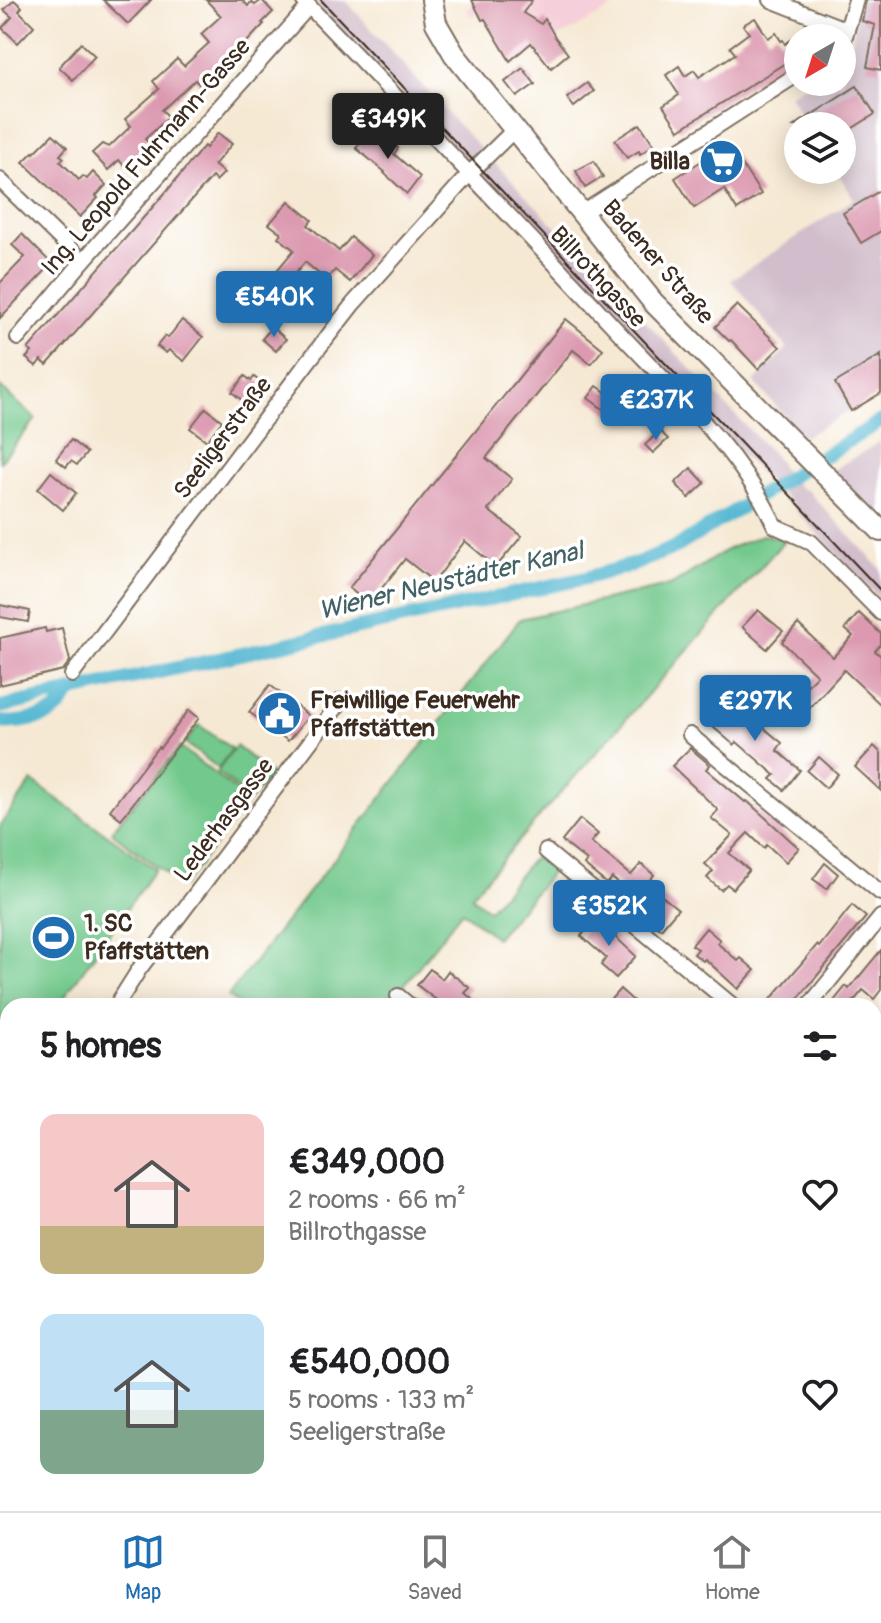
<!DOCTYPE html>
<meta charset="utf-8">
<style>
body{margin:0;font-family:Pangolin,sans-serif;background:#f2f2f2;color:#202124;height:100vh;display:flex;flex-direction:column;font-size:30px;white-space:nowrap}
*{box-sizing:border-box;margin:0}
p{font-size:26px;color:#757577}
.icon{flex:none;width:44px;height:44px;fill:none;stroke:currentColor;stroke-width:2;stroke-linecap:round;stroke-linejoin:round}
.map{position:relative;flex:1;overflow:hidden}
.drawer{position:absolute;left:0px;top:998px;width:882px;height:514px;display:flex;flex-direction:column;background:#fff;border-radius:24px 24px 0 0;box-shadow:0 4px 20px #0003}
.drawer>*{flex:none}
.needle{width:52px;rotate:219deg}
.tools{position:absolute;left:784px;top:24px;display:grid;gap:16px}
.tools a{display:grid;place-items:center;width:72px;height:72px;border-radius:50%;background:#fff;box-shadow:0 4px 20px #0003;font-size:40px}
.price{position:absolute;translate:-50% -68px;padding:0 18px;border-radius:8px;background:#1f6fb2;color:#fff;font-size:26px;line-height:52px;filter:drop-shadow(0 2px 4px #0008)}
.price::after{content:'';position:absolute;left:50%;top:48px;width:24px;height:18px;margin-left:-12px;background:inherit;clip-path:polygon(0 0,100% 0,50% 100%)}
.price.selected{background:#222;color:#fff}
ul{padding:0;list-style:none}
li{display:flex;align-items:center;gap:24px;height:200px;padding:0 40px}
li span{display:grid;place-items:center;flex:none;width:224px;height:160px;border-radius:16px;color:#555}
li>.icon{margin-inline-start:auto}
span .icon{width:96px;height:96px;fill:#fffc;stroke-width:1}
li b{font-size:34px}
h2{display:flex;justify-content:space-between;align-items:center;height:96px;padding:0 40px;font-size:34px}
.menu{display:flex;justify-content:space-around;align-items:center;height:112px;border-top:2px solid #e0e0e0;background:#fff;font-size:22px;color:#757577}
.menu a{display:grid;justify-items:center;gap:4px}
.menu .selected{color:#1f6fb2}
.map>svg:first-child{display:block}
.built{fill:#f5cfda}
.industrial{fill:#d1bdcb}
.green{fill:#73c98d;stroke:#577a56;stroke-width:2}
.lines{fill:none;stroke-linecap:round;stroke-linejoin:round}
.canal{stroke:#51b6d0;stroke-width:14}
.building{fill:#dc99b0}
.street-casing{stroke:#7c6d5e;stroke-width:18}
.secondary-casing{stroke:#7c6d5e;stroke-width:24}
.street{stroke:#fff;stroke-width:14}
.secondary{stroke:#fff;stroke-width:20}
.tram{stroke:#3b2a1e;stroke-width:2}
.labels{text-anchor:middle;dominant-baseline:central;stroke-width:7;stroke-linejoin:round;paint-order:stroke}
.street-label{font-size:24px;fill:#3b2a1e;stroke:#fff}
.poi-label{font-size:24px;font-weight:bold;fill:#3b2a1e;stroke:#fff;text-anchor:start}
.water-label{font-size:26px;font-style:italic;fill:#446265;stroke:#fff}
</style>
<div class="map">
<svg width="881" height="1511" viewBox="0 0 881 1511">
<rect width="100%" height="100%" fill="#fff"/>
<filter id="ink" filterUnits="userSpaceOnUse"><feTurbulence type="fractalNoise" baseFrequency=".0125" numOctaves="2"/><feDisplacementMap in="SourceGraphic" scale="16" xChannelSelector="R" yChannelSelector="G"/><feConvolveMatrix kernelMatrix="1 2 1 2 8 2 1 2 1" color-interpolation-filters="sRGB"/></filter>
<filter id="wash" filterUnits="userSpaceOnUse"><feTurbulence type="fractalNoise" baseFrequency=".006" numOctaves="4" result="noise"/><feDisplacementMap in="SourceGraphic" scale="32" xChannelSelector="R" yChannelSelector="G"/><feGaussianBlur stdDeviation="1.8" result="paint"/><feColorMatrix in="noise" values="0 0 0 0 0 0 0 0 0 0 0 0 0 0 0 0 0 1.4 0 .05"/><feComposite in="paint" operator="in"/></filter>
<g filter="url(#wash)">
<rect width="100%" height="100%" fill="#f6e9d4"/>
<!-- built -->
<polygon class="built" points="472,0 627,0 536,50 513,66 485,19 482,20 479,13 471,17 467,8 474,5"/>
<!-- industrial -->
<g class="industrial">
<polygon points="312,0 345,0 448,114 779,461 780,466 800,488 808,491 881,569 881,600 796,511 786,498 764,475 760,474 540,238"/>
<polygon points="862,0 881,0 881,393 804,437 754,382 787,348 731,280 854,199 836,170 842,170 842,126 808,126 789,95 810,82 842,82 842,62 850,57 858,8"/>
<polygon points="881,441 881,531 833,470"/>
</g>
<!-- green -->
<g class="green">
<polygon points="0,387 36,419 0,462"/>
<polygon points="762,535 786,539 539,817 471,896 489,910 536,855 553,871 496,938 462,911 388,1006 241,1006 228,996 520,619 672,585 728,549"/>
<polygon points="199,725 232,749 218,768 185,743"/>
<polygon points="236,746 272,775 251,799 217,772"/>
<polygon points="180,747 249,801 183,886 111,832"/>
<polygon points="32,781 155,869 58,1006 8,1006 8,1040 0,1034 0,826"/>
<polygon points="881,1389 881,1455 874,1468 874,1402"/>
<polygon points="527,1504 786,1504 783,1511 552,1511 527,1506"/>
</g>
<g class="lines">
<!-- canal -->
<g class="canal">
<polyline points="0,707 586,578 635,564 678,546 881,421"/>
<path d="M0,722C13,724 43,719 54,712C61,707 66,698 72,691"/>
</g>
</g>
<g id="blocks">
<!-- building -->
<g class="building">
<polygon points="14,0 22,7 19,11 34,26 18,43 2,28 12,17 4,10"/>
<polygon points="103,0 151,0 128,24"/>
<polygon points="206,0 242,0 248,6 251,2 255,5 262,0 273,12 262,23 264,24 246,43 225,62 227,64 202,87 195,80 162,110 169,117 145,139 150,144 125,167 119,160 108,170 92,153 102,144 109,147 131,126 125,119 159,89 153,81 177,59 184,66 209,43 201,34 221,16"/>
<polygon points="472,0 532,0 523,13 541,24 545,19 555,37 568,54 551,68 531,43 510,61 485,19 482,20"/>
<polygon points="866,0 881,0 881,70 867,67 875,25 862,21"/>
<polygon points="755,18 768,38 776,33 781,41 783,40 785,44 794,38 798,44 798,55 679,130 663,106 679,95 666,75 679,66 685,76 694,70 699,77 735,54 730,47 749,33 743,25"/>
<polygon points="81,43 95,56 73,80 59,67"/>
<polygon points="523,68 535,84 517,97 505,82"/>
<polygon points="587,83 594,91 574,107 567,98"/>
<polygon points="857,86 875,114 842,135 842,126 794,126"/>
<polygon points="640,124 654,145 640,154 639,151 627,158 615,140"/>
<polygon points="370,131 384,142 387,139 398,148 394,154 420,177 407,194 384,173 385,172 356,148"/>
<polygon points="218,133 232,144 214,165 224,173 216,181 212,177 47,365 41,360 36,366 26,358 32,352 28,349 166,192 204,146 206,148"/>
<polygon points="53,134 67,147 60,155 64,158 60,161 79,180 83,176 87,179 93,172 106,185 96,196 98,198 80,217 23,162 33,152 34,153"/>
<polygon points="728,144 761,194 737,210 724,189 694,208 675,178"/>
<polygon points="594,161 603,177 585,188 576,171"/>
<polygon points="881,190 881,231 861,243 843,213"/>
<polygon points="289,201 312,220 308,225 339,251 351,237 372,255 350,282 335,270 326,280 305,262 285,286 273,275 294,250 278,237 281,233 269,224"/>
<polygon points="22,234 52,264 0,318 0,283 25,257 12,245"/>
<polygon points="737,305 780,347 758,369 731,340 729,341 715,327"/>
<polygon points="566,319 603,349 591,364 573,350 486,458 512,479 488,510 522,536 496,567 465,541 434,582 405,559 369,604 349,588"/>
<polygon points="182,320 203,337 184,361 169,350 166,353 157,346 165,336 168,338"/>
<polygon points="272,327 286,339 276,351 262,339"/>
<polygon points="881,355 881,393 851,411 835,383"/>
<polygon points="245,376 251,381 254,377 264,385 248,405 232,392"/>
<polygon points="622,377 640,391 618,420 588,398 597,386 607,393"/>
<polygon points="206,408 222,421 207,441 190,428"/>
<polygon points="660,431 668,439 653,453 645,445"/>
<polygon points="71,440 87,453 77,465 71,461 66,467 56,459"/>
<polygon points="691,468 705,483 689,498 675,483"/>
<polygon points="51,472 76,493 63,510 38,489"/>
<polygon points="0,605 30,611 28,622 0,617"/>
<polygon points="758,610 783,631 767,649 742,627"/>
<polygon points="859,613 881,634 881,644 875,651 881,656 881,705 844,670 805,713 792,701 817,675 782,642 798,624 833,657 853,636 845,629"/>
<polygon points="45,628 46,632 62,628 70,661 63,670 0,685 0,638"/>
<polygon points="270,685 309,716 288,741 249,712"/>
<polygon points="734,703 782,743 777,750 800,770 784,790 771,779 775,775 737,742 734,745 713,727 715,724 710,719 720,707 726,712"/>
<polygon points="189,710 199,718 121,819 110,810 158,747 160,748"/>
<polygon points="874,746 881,753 881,791 855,767"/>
<polygon points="690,748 710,765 706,769 745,802 747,801 799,848 786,862 767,845 764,848 748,833 729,853 749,870 733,889 727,884 721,890 707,878 713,871 705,864 732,835 711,818 718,810 672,766"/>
<polygon points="819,757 838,774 826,788 807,771"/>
<polygon points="580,819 598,834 591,842 631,875 641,864 654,875 647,884 678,909 661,929 646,917 650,911 612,878 607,884 584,865 587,861 562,841"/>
<polygon points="825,863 838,874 827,889 813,879"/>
<polygon points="852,905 866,917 792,1006 765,1006 817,945 819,947"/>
<polygon points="596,919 636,956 616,978 601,965 606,958 581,936"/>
<polygon points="706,928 720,940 717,943 738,961 741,958 755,970 738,989 705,959 703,961 694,954 698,949 692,945"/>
<polygon points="881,950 881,990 874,999 863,990 850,1006 830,1006 846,986 849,989"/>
<polygon points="430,969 442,979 448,971 470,988 465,993 480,1006 444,1006 417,985"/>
<polygon points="620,989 639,1006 605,1006"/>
</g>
</g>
</g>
<g filter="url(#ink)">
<use href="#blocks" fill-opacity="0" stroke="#7c6d5e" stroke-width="2"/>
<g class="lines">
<defs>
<g id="street">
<path d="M303,0C407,108 510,215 612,325C667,384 742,452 775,526L811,542L881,613"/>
<polyline points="771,0 847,30"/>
<polyline points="842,46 856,0"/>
<polyline points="0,180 83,261"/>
<polyline points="582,213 798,74"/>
<polyline points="18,338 83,261 309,6"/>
<polyline points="72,675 307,363 353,304 470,173 515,129"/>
<polyline points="690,735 881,893"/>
<polyline points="546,851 733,1006"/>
<polyline points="398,996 410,1006"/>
<polyline points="116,1006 140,968 341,701"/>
<polyline points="809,1006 881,917"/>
<polyline points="874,1126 881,1132"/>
<polyline points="0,1194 8,1179"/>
<polyline points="874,1332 881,1321"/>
<polyline points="65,1504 77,1511"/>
<polyline points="423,1511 428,1504"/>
<polyline points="787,1511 791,1504"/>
</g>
<polyline id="secondary" points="432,0 436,23 454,54 653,302 881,531"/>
</defs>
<!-- street casing -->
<use href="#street" class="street-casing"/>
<!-- secondary casing -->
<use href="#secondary" class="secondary-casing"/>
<!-- street -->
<use href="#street" class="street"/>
<!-- secondary -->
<use href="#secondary" class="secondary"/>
<!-- tram -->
<polyline class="tram" points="321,0 881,591"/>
</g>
</g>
<!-- icons -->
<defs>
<symbol id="supermarket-disc" viewBox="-11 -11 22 22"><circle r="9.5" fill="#1f6fb2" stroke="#fff"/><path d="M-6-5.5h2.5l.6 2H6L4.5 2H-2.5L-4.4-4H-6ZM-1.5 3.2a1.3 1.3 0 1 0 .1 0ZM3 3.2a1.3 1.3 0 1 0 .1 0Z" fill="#fff"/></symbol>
<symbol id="civic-disc" viewBox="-11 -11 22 22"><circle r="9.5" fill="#1f6fb2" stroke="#fff"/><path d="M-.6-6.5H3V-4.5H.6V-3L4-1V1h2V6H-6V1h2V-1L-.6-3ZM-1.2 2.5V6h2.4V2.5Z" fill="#fff"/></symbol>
<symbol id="stadium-disc" viewBox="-11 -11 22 22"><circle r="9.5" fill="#1f6fb2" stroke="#fff"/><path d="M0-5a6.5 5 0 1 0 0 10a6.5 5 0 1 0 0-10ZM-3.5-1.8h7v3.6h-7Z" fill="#fff"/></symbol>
</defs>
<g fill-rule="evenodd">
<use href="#supermarket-disc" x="696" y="136" width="51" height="51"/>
<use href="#civic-disc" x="254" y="688" width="51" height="51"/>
<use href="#stadium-disc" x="28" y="912" width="51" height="51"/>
</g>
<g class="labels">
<!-- street labels -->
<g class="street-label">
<text transform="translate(146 157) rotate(-49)">Ing. Leopold Fuhrmann-Gasse</text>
<text transform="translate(658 262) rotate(49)">Badener Straße</text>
<text transform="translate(598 277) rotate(47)">Billrothgasse</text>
<text transform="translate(223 438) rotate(-53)">Seeligerstraße</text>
<text transform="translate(224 820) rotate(-53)">Lederhasgasse</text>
</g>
<!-- poi labels -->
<g class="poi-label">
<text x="690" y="161" text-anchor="end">Billa</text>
<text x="310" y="700">Freiwillige Feuerwehr<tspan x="310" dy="28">Pfaffstätten</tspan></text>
<text x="84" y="923">1. SC<tspan x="84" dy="28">Pfaffstätten</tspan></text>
</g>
<!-- water labels -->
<g class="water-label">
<text transform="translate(451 581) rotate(-13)">Wiener Neustädter Kanal</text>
</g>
</g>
</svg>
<div class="tools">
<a><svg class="needle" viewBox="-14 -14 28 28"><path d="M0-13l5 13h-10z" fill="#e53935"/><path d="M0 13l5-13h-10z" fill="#757577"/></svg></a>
<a><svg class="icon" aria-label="layers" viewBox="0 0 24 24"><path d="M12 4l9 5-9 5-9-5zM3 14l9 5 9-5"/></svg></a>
</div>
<b class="price selected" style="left:388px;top:161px">€349K</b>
<b class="price" style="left:274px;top:339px">€540K</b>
<b class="price" style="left:656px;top:442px">€237K</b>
<b class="price" style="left:755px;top:743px">€297K</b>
<b class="price" style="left:609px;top:948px">€352K</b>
<section class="drawer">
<h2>5 homes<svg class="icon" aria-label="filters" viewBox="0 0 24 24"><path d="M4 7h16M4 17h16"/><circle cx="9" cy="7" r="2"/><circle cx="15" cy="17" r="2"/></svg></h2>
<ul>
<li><span style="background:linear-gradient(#f6c9c9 70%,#c2b280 0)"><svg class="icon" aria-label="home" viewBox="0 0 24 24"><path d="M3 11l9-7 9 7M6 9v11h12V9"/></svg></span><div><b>€349,000</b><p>2 rooms · 66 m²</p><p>Billrothgasse</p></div><svg class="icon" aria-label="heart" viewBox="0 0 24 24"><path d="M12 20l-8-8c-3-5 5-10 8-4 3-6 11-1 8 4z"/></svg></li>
<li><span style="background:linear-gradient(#bfe0f5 60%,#7fa58c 0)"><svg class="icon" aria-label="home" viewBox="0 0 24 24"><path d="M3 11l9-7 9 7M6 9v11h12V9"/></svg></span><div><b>€540,000</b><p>5 rooms · 133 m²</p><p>Seeligerstraße</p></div><svg class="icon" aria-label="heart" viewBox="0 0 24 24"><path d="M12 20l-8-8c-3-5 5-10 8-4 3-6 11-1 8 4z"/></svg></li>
</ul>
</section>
</div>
<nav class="menu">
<a class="selected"><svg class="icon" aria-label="map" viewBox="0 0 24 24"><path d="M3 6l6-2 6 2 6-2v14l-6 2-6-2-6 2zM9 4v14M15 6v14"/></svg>Map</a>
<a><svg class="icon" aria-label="saved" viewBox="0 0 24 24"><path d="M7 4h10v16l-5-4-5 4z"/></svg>Saved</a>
<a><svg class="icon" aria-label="home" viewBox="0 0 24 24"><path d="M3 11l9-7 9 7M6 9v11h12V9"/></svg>Home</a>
</nav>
